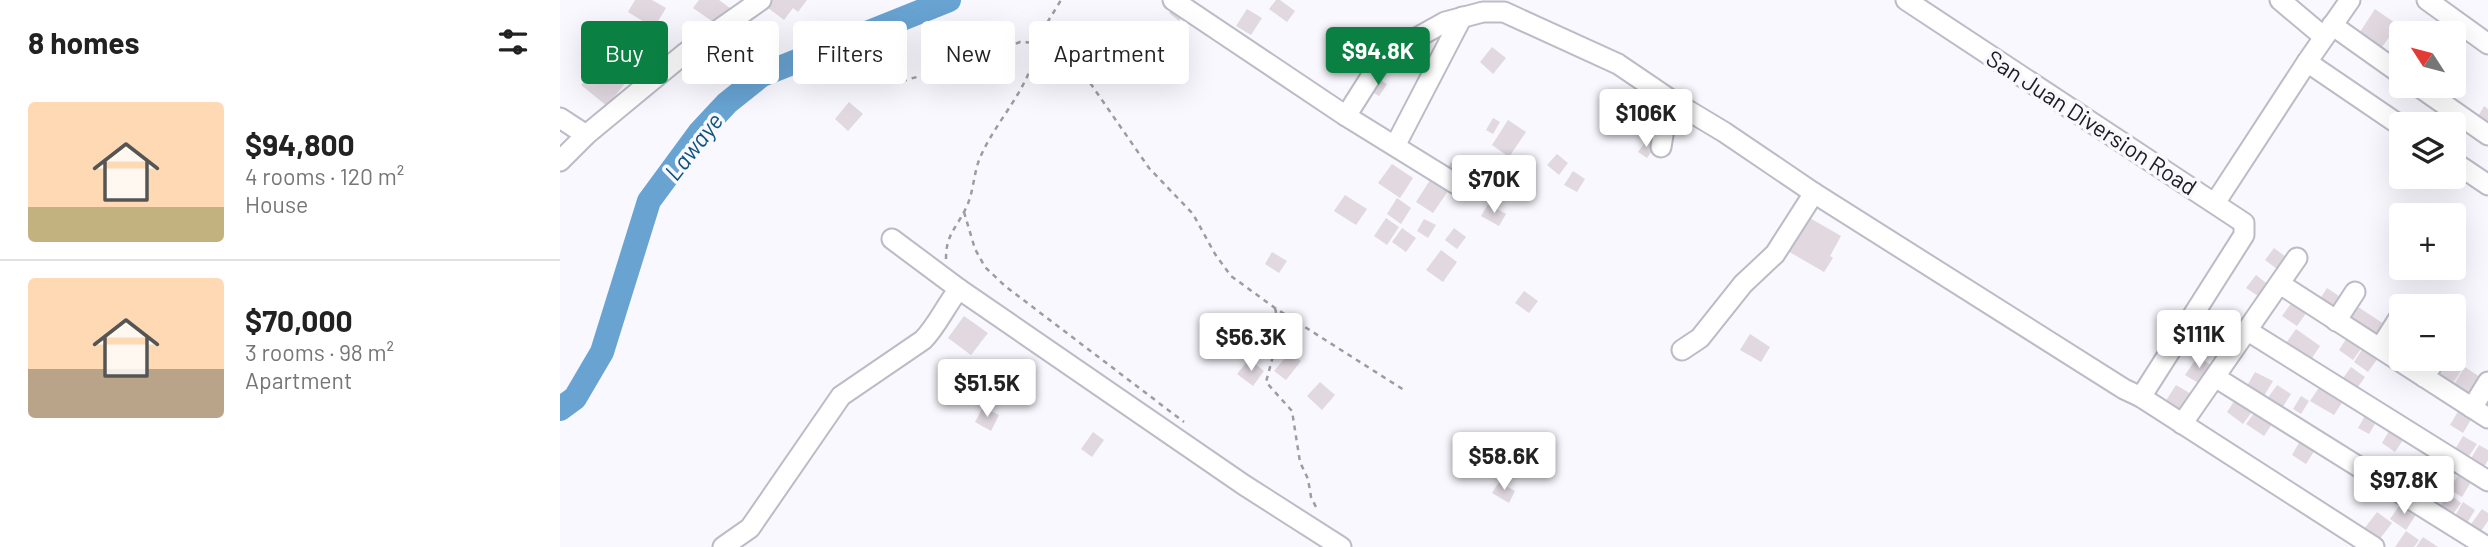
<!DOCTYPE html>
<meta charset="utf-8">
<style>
body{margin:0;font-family:Barlow,sans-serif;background:#f2f2f2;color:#222;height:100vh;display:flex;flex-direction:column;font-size:26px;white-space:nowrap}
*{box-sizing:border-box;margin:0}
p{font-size:23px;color:#767676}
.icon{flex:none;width:38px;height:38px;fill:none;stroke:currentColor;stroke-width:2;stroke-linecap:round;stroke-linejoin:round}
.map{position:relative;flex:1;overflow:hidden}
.panel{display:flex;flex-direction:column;background:#fff;width:560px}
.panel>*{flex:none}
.top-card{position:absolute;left:21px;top:21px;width:665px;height:63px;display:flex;gap:14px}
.needle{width:46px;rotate:306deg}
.buttons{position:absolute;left:1829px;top:21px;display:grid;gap:14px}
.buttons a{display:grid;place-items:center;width:77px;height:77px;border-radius:7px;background:#fff;box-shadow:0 7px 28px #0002;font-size:35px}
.price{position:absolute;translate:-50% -60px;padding:0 16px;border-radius:7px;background:#fff;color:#222;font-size:23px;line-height:46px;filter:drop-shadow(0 2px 4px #0008)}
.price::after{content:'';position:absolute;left:50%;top:42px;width:21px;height:16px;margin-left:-10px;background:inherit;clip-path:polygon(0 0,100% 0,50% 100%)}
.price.on{background:#0b8043;color:#fff}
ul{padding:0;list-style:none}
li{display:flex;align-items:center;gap:21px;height:175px;padding:0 28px}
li+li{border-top:2px solid #e0e0e0}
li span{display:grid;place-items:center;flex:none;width:196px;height:140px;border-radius:7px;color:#555}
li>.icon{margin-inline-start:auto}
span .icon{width:84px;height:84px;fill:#fffc;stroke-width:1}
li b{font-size:30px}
h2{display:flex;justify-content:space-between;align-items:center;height:84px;padding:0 28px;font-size:30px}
.chip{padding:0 24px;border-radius:7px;background:#fff;box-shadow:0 7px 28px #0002;font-size:24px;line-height:63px}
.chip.on{background:#0b8043;color:#fff}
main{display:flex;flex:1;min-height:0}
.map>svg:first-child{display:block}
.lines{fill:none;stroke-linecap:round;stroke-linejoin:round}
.river{stroke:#68a3d2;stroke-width:24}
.building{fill:#e1d8e0}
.minor-casing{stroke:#bcbbc6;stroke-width:23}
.path{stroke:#9c9ca1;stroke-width:2.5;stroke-dasharray:5 5;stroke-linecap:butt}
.minor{stroke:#fff;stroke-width:19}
.labels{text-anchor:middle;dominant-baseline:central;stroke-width:7;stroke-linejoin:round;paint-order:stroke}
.street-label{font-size:23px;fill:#1c1c20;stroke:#f8f8fe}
.water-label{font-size:24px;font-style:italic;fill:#0e5380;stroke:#f8f8fe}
</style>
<main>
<section class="panel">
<h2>8 homes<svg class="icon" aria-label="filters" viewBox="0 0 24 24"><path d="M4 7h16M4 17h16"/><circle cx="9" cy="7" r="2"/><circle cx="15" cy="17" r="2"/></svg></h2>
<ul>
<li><span style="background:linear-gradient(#ffd9b3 75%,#c2b280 0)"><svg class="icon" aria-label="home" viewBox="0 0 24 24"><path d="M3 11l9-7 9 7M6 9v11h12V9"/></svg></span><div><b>$94,800</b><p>4 rooms · 120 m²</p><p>House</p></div></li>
<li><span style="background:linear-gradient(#ffd9b3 65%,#b9a48a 0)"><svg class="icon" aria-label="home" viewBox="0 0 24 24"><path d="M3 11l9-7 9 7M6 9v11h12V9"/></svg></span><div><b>$70,000</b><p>3 rooms · 98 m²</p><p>Apartment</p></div></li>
</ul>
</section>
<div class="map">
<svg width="1928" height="547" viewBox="0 0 1928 547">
<rect width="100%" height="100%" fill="#f8f8fe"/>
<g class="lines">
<!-- river -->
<polyline class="river" points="0,409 15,398 42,352 89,201 139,133 167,103 202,75 389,0"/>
</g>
<!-- building -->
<g class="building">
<polygon points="75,0 92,0 106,8 94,28 68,12"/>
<polygon points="139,0 159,0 170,8 159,26 133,8"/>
<polygon points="206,0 247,0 238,12 233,8 224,20 203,4"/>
<polygon points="716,0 720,0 735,11 727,22 709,9"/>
<polygon points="615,5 626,12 619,21 609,13"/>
<polygon points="687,9 702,18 691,35 676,26"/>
<polygon points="1815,9 1838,25 1822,47 1800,32"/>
<polygon points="187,18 198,26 191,35 180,27"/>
<polygon points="152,38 162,48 148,62 138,52"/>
<polygon points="932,47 946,58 933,74 920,62"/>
<polygon points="41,62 66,82 47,106 21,85"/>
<polygon points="817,78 827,84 819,96 809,90"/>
<polygon points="289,102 303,114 288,131 275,119"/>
<polygon points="1924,106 1928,109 1928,122 1925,126 1916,120"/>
<polygon points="933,118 940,122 933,134 926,130"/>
<polygon points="948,120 966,132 949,157 932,145"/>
<polygon points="1086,141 1095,147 1087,158 1078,152"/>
<polygon points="997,154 1008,163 999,175 987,165"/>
<polygon points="891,162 904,169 898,179 886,171"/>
<polygon points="832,164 853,178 840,198 818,183"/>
<polygon points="1013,171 1025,179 1017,192 1004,185"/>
<polygon points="872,177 890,188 873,213 856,202"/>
<polygon points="785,195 807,209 796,225 774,211"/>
<polygon points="837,198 851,208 841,224 827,214"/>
<polygon points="928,204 946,214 939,226 921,216"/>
<polygon points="1248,217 1281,236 1270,256 1273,258 1264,272 1226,250"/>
<polygon points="826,218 839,227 827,245 814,236"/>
<polygon points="864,219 876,225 868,238 857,231"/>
<polygon points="842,228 856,238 846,252 832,242"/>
<polygon points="894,228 906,237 897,249 885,240"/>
<polygon points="1714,248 1730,260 1721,272 1705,260"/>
<polygon points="881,250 897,262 883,282 866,270"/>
<polygon points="712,252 727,261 719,273 705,264"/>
<polygon points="1696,275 1710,286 1701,298 1686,288"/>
<polygon points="1767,288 1782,298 1772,312 1758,302"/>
<polygon points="964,291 978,301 969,313 955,303"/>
<polygon points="1732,302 1747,312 1737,326 1722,316"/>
<polygon points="1792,303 1827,326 1817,341 1782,318"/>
<polygon points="404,316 428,333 411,355 388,338"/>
<polygon points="1647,324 1668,340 1658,354 1636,339"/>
<polygon points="1736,329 1760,346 1750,361 1726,343"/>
<polygon points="1841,333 1841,355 1827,346"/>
<polygon points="1190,334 1210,347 1201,362 1180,350"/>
<polygon points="1788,336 1803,346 1793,360 1779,350"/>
<polygon points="1803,348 1818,358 1808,372 1794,362"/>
<polygon points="730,352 741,361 726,380 714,371"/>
<polygon points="1638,356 1652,366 1640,384 1625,375"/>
<polygon points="689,359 704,371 693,386 677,374"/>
<polygon points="1884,359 1892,359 1904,367 1891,386 1874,374"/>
<polygon points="1791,367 1805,377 1795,391 1781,381"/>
<polygon points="1905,367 1923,379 1910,398 1892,387"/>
<polygon points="1695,372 1713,381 1704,396 1687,386"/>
<polygon points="760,382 775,395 762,410 747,396"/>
<polygon points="1616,385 1633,395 1623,413 1605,402"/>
<polygon points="1717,385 1731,394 1722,408 1707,399"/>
<polygon points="1760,386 1783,401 1774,415 1750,401"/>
<polygon points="1741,396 1749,401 1741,414 1733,409"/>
<polygon points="1677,397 1694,409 1683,424 1667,412"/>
<polygon points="423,407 439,415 431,431 415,422"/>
<polygon points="1900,408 1913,416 1903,433 1890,425"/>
<polygon points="1695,412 1712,424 1704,436 1686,424"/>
<polygon points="1805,416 1816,422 1809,434 1798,428"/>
<polygon points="1829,431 1843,440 1835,452 1822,443"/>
<polygon points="533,432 544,440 532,457 521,449"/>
<polygon points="1903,436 1917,444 1907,459 1894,451"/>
<polygon points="1740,441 1755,450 1746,464 1732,455"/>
<polygon points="1919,445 1928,450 1928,460 1923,469 1910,460"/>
<polygon points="1873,456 1885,463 1876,478 1864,471"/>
<polygon points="1835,458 1847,467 1840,477 1827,469"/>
<polygon points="1899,474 1911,482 1902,497 1889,489"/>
<polygon points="939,482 955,491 949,503 932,493"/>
<polygon points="1889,494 1901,503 1893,514 1881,505"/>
<polygon points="1842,502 1857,513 1846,530 1830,519"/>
<polygon points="1903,502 1915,510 1907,523 1895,516"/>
<polygon points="1922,509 1928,513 1928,521 1919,534 1909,527"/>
<polygon points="1817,512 1832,523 1819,540 1804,529"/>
<polygon points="1846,531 1859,540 1854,547 1835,547"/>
<polygon points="1863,537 1878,547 1856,547"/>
</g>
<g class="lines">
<defs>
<g id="minor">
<polyline points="613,0 786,116 896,184"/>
<polyline points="1346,0 1684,223 1684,235 1581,397"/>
<polyline points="1720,0 1764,37"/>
<polyline points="1867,0 1928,44"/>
<polyline points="1772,25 1841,74"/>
<polyline points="1747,62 1841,126"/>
<polyline points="1858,86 1928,135"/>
<polyline points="786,116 824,56 885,22 923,12 944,12 1058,64 1114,102 1164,132 1254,193 1564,389 1581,397 1814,547"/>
<polyline points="0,118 26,135"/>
<polyline points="835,146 902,17"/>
<polyline points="1101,147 1106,117 1114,102"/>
<polyline points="0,161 26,135 124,54 201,0"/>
<polyline points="1894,162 1928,185"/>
<polyline points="1655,203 1747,62 1790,0"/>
<polyline points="332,239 399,289 684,485 781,547"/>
<polyline points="1720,284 1928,418"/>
<polyline points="1776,321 1795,292"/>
<polyline points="1688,331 1928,481"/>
<polyline points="1820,348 1839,318"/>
<polyline points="1122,350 1140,338 1183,284 1215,254 1254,193"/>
<polyline points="1655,377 1927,547"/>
<polyline points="1864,377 1876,359"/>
<polyline points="1912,408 1928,382"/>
<polyline points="1622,424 1737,258"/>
<path d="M163,547L190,528L281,396L363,340C377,326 386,305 399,289"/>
</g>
</defs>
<!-- minor casing -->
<use href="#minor" class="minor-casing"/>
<!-- path -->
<g class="path">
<polyline points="342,81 394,67 460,42 477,43 517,64 589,168 633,214 655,254 671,276 715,308 844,390"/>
<polyline points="404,212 415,249 425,267 445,286 624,422"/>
<path d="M386,259C386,235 395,230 405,210C413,195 413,179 418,163C429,133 452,108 466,79C472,67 473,54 478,43C483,27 493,14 501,0"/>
<polyline points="715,308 720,330 706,382 732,411 740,462 748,479 751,497 758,511"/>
</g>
<!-- minor -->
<use href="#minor" class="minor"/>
</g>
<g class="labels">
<!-- street labels -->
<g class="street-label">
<text transform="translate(1532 122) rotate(33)">San Juan Diversion Road</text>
</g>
<!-- water labels -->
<g class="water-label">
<text transform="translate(133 146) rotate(-52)">Lawaye</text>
</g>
</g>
</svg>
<div class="buttons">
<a><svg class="needle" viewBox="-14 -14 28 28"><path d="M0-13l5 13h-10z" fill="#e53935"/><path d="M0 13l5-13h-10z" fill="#767676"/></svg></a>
<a><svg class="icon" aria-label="layers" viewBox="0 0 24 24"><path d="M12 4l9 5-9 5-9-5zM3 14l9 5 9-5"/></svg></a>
<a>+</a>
<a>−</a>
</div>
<b class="price on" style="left:818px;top:87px">$94.8K</b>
<b class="price" style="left:1086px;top:149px">$106K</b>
<b class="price" style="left:934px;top:215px">$70K</b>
<b class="price" style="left:1639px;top:370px">$111K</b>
<b class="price" style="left:691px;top:373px">$56.3K</b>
<b class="price" style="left:427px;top:419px">$51.5K</b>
<b class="price" style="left:944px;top:492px">$58.6K</b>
<b class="price" style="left:1844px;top:516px">$97.8K</b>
<div class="top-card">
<a class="chip on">Buy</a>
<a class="chip">Rent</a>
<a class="chip">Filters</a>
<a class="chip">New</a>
<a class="chip">Apartment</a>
</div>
</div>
</main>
